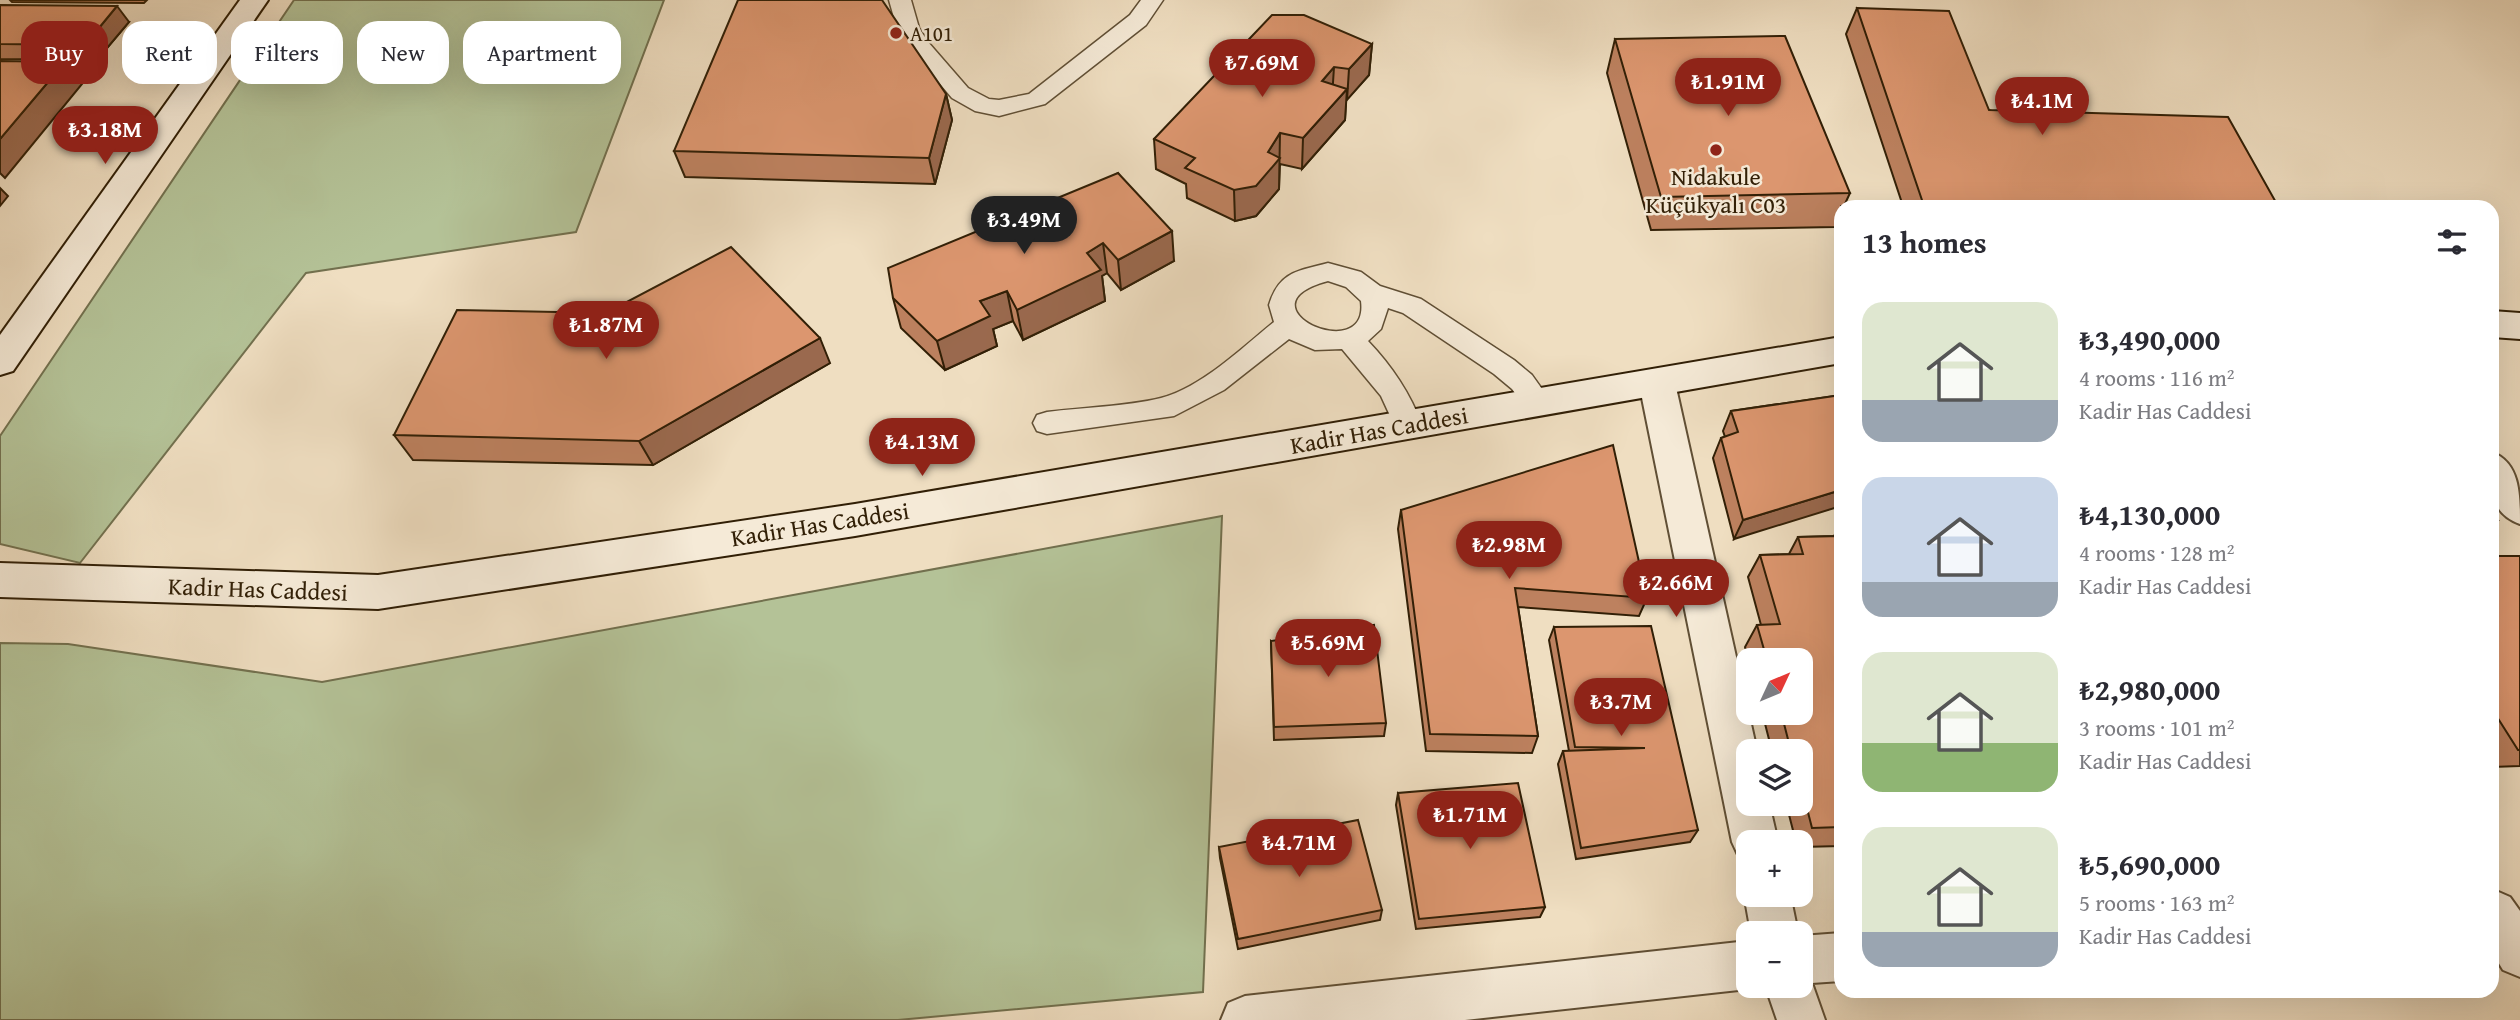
<!DOCTYPE html>
<meta charset="utf-8">
<style>
body{margin:0;font-family:"Gentium Book Plus",serif;background:#f7f7f7;color:#2b2b33;height:100vh;display:flex;flex-direction:column;font-size:26px;white-space:nowrap}
*{box-sizing:border-box;margin:0}
p{font-size:23px;color:#7c7c81}
.icon{flex:none;width:38px;height:38px;fill:none;stroke:currentColor;stroke-width:2;stroke-linecap:round;stroke-linejoin:round}
.map{position:relative;flex:1;overflow:hidden}
.sheet{position:absolute;left:1834px;top:200px;width:665px;height:798px;display:flex;flex-direction:column;background:#fff;border-radius:21px;box-shadow:0 7px 28px #0002}
.sheet>*{flex:none}
.guide{position:absolute;left:21px;top:21px;width:665px;height:63px;display:flex;gap:14px}
.needle{width:46px;rotate:46deg}
.controls{position:absolute;left:1736px;top:648px;display:grid;gap:14px}
.controls a{display:grid;place-items:center;width:77px;height:77px;border-radius:14px;background:#fff;box-shadow:0 7px 28px #0002;font-size:35px}
.price{position:absolute;translate:-50% -60px;padding:0 16px;border-radius:24px;background:#8f2418;color:#fff;font-size:23px;line-height:46px;filter:drop-shadow(0 2px 4px #0008)}
.price::after{content:'';position:absolute;left:50%;top:42px;width:21px;height:16px;margin-left:-10px;background:inherit;clip-path:polygon(0 0,100% 0,50% 100%)}
.price.current{background:#222;color:#fff}
ul{padding:0;list-style:none}
li{display:flex;align-items:center;gap:21px;height:175px;padding:0 28px}
li span{display:grid;place-items:center;flex:none;width:196px;height:140px;border-radius:21px;color:#555}
li>.icon{margin-inline-start:auto}
span .icon{width:84px;height:84px;fill:#fffc;stroke-width:1}
li b{font-size:30px}
h2{display:flex;justify-content:space-between;align-items:center;height:84px;padding:0 28px;font-size:30px}
.chip{padding:0 24px;border-radius:21px;background:#fff;box-shadow:0 7px 28px #0002;font-size:24px;line-height:63px}
.chip.current{background:#8f2418;color:#fff}
.map>svg:first-child{display:block}
.green{fill:#b4c297;stroke:#72704e;stroke-width:2}
.lines{fill:none;stroke-linecap:round;stroke-linejoin:round}
.lane-casing{stroke:#604f35;stroke-width:3}
.street-casing{stroke:#604f35;stroke-width:4}
.secondary-casing{stroke:#311f06;stroke-width:4}
.lane{fill:#f5ead7;fill-rule:evenodd}
.street{fill:#f5ead7;fill-rule:evenodd}
.secondary{fill:#f5ead7;fill-rule:evenodd}
.wall{fill:#bd815f;stroke:#311f06;stroke-width:2}
.shaded-wall{fill:#9a694e;stroke:#311f06;stroke-width:2}
.building{fill:#dc966f;stroke:#311f06;stroke-width:2}
.poi-dot{fill:#8f2418;stroke:#f5ead7;stroke-width:2.5}
.labels{text-anchor:middle;dominant-baseline:central;stroke-width:5;stroke-linejoin:round;paint-order:stroke}
.far-poi-label{font-size:21px;fill:#311f06;stroke:#f5ead7;text-anchor:start}
.poi-label{font-size:24px;fill:#311f06;stroke:#f5ead7}
.street-label{font-size:24px;fill:#311f06;stroke:#f5ead7}
</style>
<div class="map">
<svg width="2520" height="1020" viewBox="0 0 2520 1020">
<rect width="100%" height="100%" fill="#efdec1"/>
<filter id="stains"><feTurbulence type="fractalNoise" baseFrequency=".00286" numOctaves="4"/><feColorMatrix values="0 0 0 0 .2 0 0 0 0 .09 0 0 0 0 .02 0 0 0 .5 -.17"/></filter>
<radialGradient id="worn" r=".72"><stop offset=".6" stop-color="#630" stop-opacity="0"/><stop offset="1" stop-color="#630" stop-opacity=".3"/></radialGradient>
<!-- green -->
<g class="green">
<polygon points="294,0 664,0 576,232 306,273 80,563 0,544 0,436"/>
<polygon points="1222,516 1203,992 898,1020 0,1020 0,643 68,644 322,682"/>
</g>
<g class="lines">
<defs>
<g id="lane">
<polygon points="889,0 911,0 919,28 928,42 968,88 989,99 999,100 1029,94 1130,15 1141,0 1163,0 1146,25 1045,104 999,116 975,111 952,98 908,46 897,28"/>
<path d="M1328,263L1361,272L1380,286L1421,299L1514,360L1532,375L1552,403L1548,411L1538,414L1528,411L1512,389L1494,374L1403,313L1388,308L1381,329L1368,341C1392,366 1410,393 1422,425L1418,433L1408,436L1398,433L1381,396L1342,349L1315,350L1289,339L1224,390L1174,416L1047,434L1037,431L1033,423L1037,415L1047,412C1084,407 1125,407 1161,398C1201,388 1243,347 1274,322L1269,305C1279,272 1297,271 1328,263ZM1328,281L1346,287L1361,301C1370,368 1234,306 1328,281Z"/>
</g>
<g id="street">
<polygon points="1657,369 1670,373 1675,383 1757,751 1748,751 1748,803 1769,803 1778,842 1748,842 1748,861 1739,857 1732,842 1639,383 1644,373"/>
<path d="M2492,452C2520,463 2520,494 2520,524C2486,512 2492,482 2492,452Z"/>
<polygon points="1748,884 1748,894 1790,894 1798,933 1751,933 1744,894"/>
<polygon points="2494,890 2510,897 2520,911 2520,977 2503,970 2492,952"/>
<polygon points="1841,933 1841,981 1812,983 1825,1020 1777,1020 1765,985 1801,985 1801,936"/>
<polygon points="1748,941 1748,985 1757,985 1748,989 1465,1020 1221,1020 1228,1003 1245,996"/>
</g>
<g id="secondary">
<polygon points="240,0 268,0 13,371 0,375 0,335"/>
<polygon points="2492,311 2520,313 2520,339 2492,337"/>
<polygon points="1841,337 1841,363 855,536 378,609 0,597 0,563 378,575 855,504"/>
</g>
</defs>
<!-- lane casing -->
<use href="#lane" class="lane-casing"/>
<!-- street casing -->
<use href="#street" class="street-casing"/>
<!-- secondary casing -->
<use href="#secondary" class="secondary-casing"/>
<!-- lane -->
<use href="#lane" class="lane"/>
<!-- street -->
<use href="#street" class="street"/>
<!-- secondary -->
<use href="#secondary" class="secondary"/>
</g>
<!-- wall -->
<g class="wall">
<polygon points="10,0 147,0 144,3 12,2"/>
<polygon points="0,5 129,22 97,60 0,59"/>
<polygon points="1857,8 1989,110 2278,206 1903,206 1846,34"/>
<polygon points="1615,39 1850,193 1844,206 1841,206 1841,213 1835,227 1651,230 1607,73"/>
<polygon points="1372,44 1369,75 1346,100 1345,120 1302,169 1280,164 1279,189 1256,216 1235,221 1187,198 1186,184 1156,169 1154,139"/>
<polygon points="946,94 952,120 935,184 685,177 674,151"/>
<polygon points="1118,173 1174,261 1121,290 1107,273 1102,276 1105,301 1023,340 1013,321 993,329 997,346 945,370 901,328 893,298"/>
<polygon points="830,363 653,465 413,460 394,435"/>
<polygon points="1841,395 1734,539 1713,458 1721,438 1725,437 1723,431 1731,411"/>
<polygon points="1401,510 1647,598 1639,616 1518,607 1538,736 1532,753 1426,751 1398,529"/>
<polygon points="1841,524 1841,846 1801,847 1801,842 1796,842 1786,803 1801,803 1801,751 1772,751 1762,712 1801,712 1801,660 1749,660 1745,647 1757,625 1761,625 1748,577 1760,555 1789,554 1798,537 1834,536"/>
<polygon points="2492,556 2520,556 2520,766 2492,767"/>
<polygon points="1554,627 1698,830 1690,842 1576,859 1558,764 1563,751 1569,751 1549,640"/>
<polygon points="1271,641 1386,723 1384,736 1274,740"/>
<polygon points="1398,793 1545,907 1540,917 1416,929 1396,805"/>
<polygon points="1219,847 1382,910 1380,920 1238,949 1220,858"/>
</g>
<!-- shaded-wall -->
<g class="shaded-wall">
<polygon points="117,6 129,22 97,60 85,45"/>
<polygon points="1372,44 1369,75 1347,100 1349,69"/>
<polygon points="65,62 82,84 5,178 0,173 0,139"/>
<polygon points="1334,67 1332,98 1322,81"/>
<polygon points="1347,89 1345,120 1302,169 1303,138"/>
<polygon points="946,94 952,120 935,184 929,158"/>
<polygon points="1280,133 1279,189 1256,216 1235,221 1234,190 1268,152"/>
<polygon points="0,188 8,196 0,206"/>
<polygon points="1172,231 1174,261 1121,290 1118,260"/>
<polygon points="1103,243 1107,273 1102,276 1105,301 1023,340 1017,310 1087,253"/>
<polygon points="1007,291 1013,321 993,329 997,346 945,370 937,341 980,301"/>
<polygon points="820,338 830,363 653,465 639,441"/>
<polygon points="1841,490 1841,506 1734,539 1743,520"/>
</g>
<!-- building -->
<g class="building">
<polygon points="738,0 882,0 946,94 929,158 674,151"/>
<polygon points="0,5 117,6 85,45 0,44"/>
<polygon points="1857,8 1949,11 1989,110 2228,117 2278,206 1924,206"/>
<polygon points="1272,15 1304,15 1372,44 1349,69 1334,67 1322,81 1347,89 1303,138 1280,133 1268,152 1280,158 1256,186 1234,190 1185,168 1195,158 1154,139"/>
<polygon points="1785,36 1850,193 1661,197 1615,39"/>
<polygon points="0,61 65,62 0,139"/>
<polygon points="1118,173 1172,231 1118,260 1103,243 1087,253 1101,270 1017,310 1007,291 980,301 990,316 937,341 893,298 888,268"/>
<polygon points="731,247 820,338 639,441 394,435 457,310 606,313"/>
<polygon points="1841,395 1841,490 1743,520 1721,438 1738,432 1731,411"/>
<polygon points="1613,445 1647,598 1515,588 1538,736 1430,734 1401,510"/>
<polygon points="2492,510 2498,520 2492,520"/>
<polygon points="1841,536 1841,827 1812,828 1801,785 1801,751 1791,751 1781,712 1801,712 1801,660 1767,660 1757,625 1780,624 1760,555 1803,554 1798,537"/>
<polygon points="2492,556 2520,556 2520,750 2518,750 2492,709"/>
<polygon points="1374,625 1386,723 1274,727 1271,641"/>
<polygon points="1651,626 1698,830 1581,848 1563,751 1645,748 1575,747 1554,627"/>
<polygon points="1518,783 1545,907 1419,919 1398,793"/>
<polygon points="1358,820 1382,910 1238,939 1219,847"/>
</g>
<!-- markers -->
<g class="poi-dot">
<circle cx="896" cy="33" r="7"/>
<circle cx="1716" cy="150" r="7"/>
</g>
<g class="labels">
<!-- far-poi labels -->
<g class="far-poi-label">
<text x="910" y="33">A101</text>
</g>
<!-- poi labels -->
<g class="poi-label">
<text x="1716" y="176">Nidakule<tspan x="1716" dy="28">Küçükyalı C03</tspan></text>
</g>
<!-- street labels -->
<g class="street-label">
<text transform="translate(1379 430) rotate(-10)">Kadir Has Caddesi</text>
<text transform="translate(820 524) rotate(-9)">Kadir Has Caddesi</text>
<text transform="translate(258 589) rotate(2)">Kadir Has Caddesi</text>
</g>
</g>
<rect width="100%" height="100%" filter="url(#stains)"/>
<rect width="100%" height="100%" fill="url(#worn)"/>
</svg>
<div class="controls">
<a><svg class="needle" viewBox="-14 -14 28 28"><path d="M0-13l5 13h-10z" fill="#e53935"/><path d="M0 13l5-13h-10z" fill="#7c7c81"/></svg></a>
<a><svg class="icon" aria-label="layers" viewBox="0 0 24 24"><path d="M12 4l9 5-9 5-9-5zM3 14l9 5 9-5"/></svg></a>
<a>+</a>
<a>−</a>
</div>
<b class="price" style="left:1262px;top:99px">₺7.69M</b>
<b class="price" style="left:1728px;top:118px">₺1.91M</b>
<b class="price" style="left:2042px;top:137px">₺4.1M</b>
<b class="price" style="left:105px;top:166px">₺3.18M</b>
<b class="price current" style="left:1024px;top:256px">₺3.49M</b>
<b class="price" style="left:606px;top:361px">₺1.87M</b>
<b class="price" style="left:922px;top:478px">₺4.13M</b>
<b class="price" style="left:1509px;top:581px">₺2.98M</b>
<b class="price" style="left:1676px;top:619px">₺2.66M</b>
<b class="price" style="left:1328px;top:679px">₺5.69M</b>
<b class="price" style="left:1621px;top:738px">₺3.7M</b>
<b class="price" style="left:1470px;top:851px">₺1.71M</b>
<b class="price" style="left:1299px;top:879px">₺4.71M</b>
<div class="guide">
<a class="chip current">Buy</a>
<a class="chip">Rent</a>
<a class="chip">Filters</a>
<a class="chip">New</a>
<a class="chip">Apartment</a>
</div>
<section class="sheet">
<h2>13 homes<svg class="icon" aria-label="filters" viewBox="0 0 24 24"><path d="M4 7h16M4 17h16"/><circle cx="9" cy="7" r="2"/><circle cx="15" cy="17" r="2"/></svg></h2>
<ul>
<li><span style="background:linear-gradient(#dfe7d0 70%,#9aa5b1 0)"><svg class="icon" aria-label="home" viewBox="0 0 24 24"><path d="M3 11l9-7 9 7M6 9v11h12V9"/></svg></span><div><b>₺3,490,000</b><p>4 rooms · 116 m²</p><p>Kadir Has Caddesi</p></div></li>
<li><span style="background:linear-gradient(#c9d6e8 75%,#9aa5b1 0)"><svg class="icon" aria-label="home" viewBox="0 0 24 24"><path d="M3 11l9-7 9 7M6 9v11h12V9"/></svg></span><div><b>₺4,130,000</b><p>4 rooms · 128 m²</p><p>Kadir Has Caddesi</p></div></li>
<li><span style="background:linear-gradient(#dfe7d0 65%,#8fb573 0)"><svg class="icon" aria-label="home" viewBox="0 0 24 24"><path d="M3 11l9-7 9 7M6 9v11h12V9"/></svg></span><div><b>₺2,980,000</b><p>3 rooms · 101 m²</p><p>Kadir Has Caddesi</p></div></li>
<li><span style="background:linear-gradient(#dfe7d0 75%,#9aa5b1 0)"><svg class="icon" aria-label="home" viewBox="0 0 24 24"><path d="M3 11l9-7 9 7M6 9v11h12V9"/></svg></span><div><b>₺5,690,000</b><p>5 rooms · 163 m²</p><p>Kadir Has Caddesi</p></div></li>
</ul>
</section>
</div>
